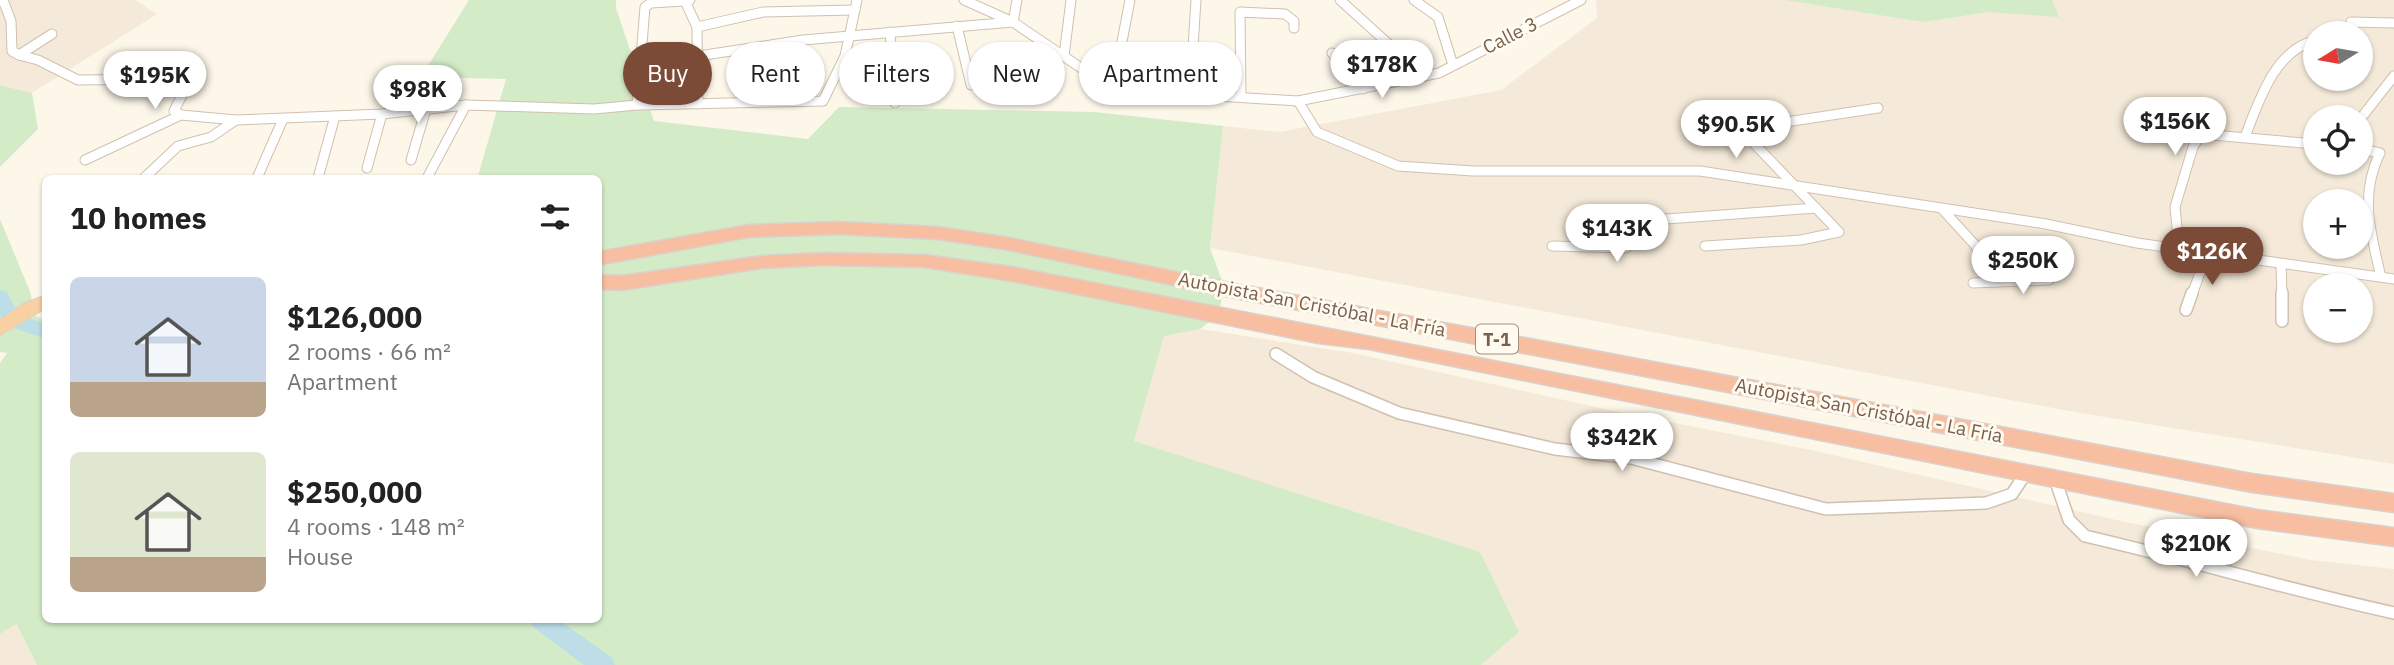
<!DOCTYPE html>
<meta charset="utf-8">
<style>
body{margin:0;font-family:"IBM Plex Sans",sans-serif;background:#f2f2f2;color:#222;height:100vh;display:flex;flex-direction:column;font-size:26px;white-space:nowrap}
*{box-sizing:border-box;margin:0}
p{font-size:23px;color:#767676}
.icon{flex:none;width:38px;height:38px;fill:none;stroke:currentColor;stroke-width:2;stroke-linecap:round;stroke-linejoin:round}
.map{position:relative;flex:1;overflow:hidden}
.panel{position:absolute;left:42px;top:175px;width:560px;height:448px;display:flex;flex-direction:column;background:#fff;border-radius:10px;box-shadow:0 2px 5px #0004}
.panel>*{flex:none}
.hud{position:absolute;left:623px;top:42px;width:665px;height:63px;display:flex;gap:14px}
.needle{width:46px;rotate:259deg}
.tools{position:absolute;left:2303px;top:21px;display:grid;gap:14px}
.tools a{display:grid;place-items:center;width:70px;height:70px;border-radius:50%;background:#fff;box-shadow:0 2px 5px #0004;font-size:35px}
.price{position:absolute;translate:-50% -60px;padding:0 16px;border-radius:24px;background:#fff;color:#222;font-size:23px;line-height:46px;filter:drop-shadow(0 2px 4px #0008)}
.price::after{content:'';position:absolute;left:50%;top:42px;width:21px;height:16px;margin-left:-10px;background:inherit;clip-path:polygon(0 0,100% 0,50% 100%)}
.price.active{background:#7b4b37;color:#fff}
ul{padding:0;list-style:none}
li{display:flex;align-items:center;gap:21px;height:175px;padding:0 28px}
li span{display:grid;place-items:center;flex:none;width:196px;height:140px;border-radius:10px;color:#555}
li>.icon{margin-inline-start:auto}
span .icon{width:84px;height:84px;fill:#fffc;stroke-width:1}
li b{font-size:30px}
h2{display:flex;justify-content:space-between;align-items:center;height:84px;padding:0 28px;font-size:30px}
.pill{padding:0 24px;border-radius:32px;background:#fff;box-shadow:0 2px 5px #0004;font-size:24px;line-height:63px}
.pill.active{background:#7b4b37;color:#fff}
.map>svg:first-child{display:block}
.residential{fill:#f5ead9;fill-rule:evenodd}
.green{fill:#d4ebc8}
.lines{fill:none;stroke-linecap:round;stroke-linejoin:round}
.river{fill:#bedee7;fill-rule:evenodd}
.minor-far1-casing{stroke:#d0c0af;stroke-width:11}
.minor-casing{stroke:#d0c0af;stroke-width:14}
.trunk-casing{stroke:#d9d2cd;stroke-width:2}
.motorway-casing{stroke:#d9d2cd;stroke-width:3}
.minor-far1{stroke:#fff;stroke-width:9}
.minor{stroke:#fff;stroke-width:11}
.trunk{fill:#f9d0a2;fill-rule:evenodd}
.motorway{fill:#f7bea2;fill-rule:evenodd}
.labels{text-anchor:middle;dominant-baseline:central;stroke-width:6;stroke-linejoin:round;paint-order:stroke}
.shield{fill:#fffbf1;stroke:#a18e7e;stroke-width:2}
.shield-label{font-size:18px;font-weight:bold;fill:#79604c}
.street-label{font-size:19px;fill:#79604c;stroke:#fffbf1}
</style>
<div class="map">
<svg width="2394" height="665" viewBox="0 0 2394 665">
<rect width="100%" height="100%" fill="#fdf7ea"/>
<!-- residential -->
<g class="residential">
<polygon points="0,0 135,0 157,14 32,93 0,85"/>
<path d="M1596,0H2394V464L2074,412L1210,248L1223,126L1279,132L1501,90L1597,18ZM2315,33H2361V79H2315ZM2315,117H2361V163H2315ZM2315,201H2361V247H2315ZM2315,285H2361V331H2315Z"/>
<polygon points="1200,329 1353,353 1609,410 1811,450 2121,521 2311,560 2394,569 2394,665 1481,665 1519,632 1134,441 1164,335"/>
<polygon points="15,623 37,665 0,665 0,634"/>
</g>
<!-- green -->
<g class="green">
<polygon points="469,0 616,0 616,8 654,121 808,139 839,107 1095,112 1223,126 1210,248 1225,289 1217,316 1200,329 1164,336 1134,441 1480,552 1519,632 1481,665 37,665 16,624 0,634 0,363 7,353 0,352 0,219 31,294 33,314 45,321 46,620 598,620 598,178 465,178 478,176 506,79 421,77"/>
<polygon points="1785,0 2052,0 2059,17 1988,12 1923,22"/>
<polygon points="0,85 32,93 38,129 0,167"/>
</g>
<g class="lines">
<!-- river -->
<g class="river">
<polygon points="0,290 7,292 19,315 46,324 46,339 5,325 0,315"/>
<polygon points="529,620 559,620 611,657 615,665 584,665 533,627"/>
</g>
<defs>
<g id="minor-far1">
<polyline points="3,0 11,21 12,51 19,55 52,34"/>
<polyline points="690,0 685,1 697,27 698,104"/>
<polyline points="964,0 1013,22 1093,76 1116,85 1167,93 1298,101 1439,73 1581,0"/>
<polyline points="1340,0 1424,76"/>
<polyline points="1414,0 1438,17 1453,65"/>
<polyline points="957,26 971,85"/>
<polyline points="697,27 763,12 855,10"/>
<polyline points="890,32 895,103"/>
<polyline points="2350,33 2351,22 2394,23"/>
<polyline points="1332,53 1363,89"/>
<polyline points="19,55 38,60 78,80 179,79 186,87 174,111 181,115"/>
<polyline points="698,56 803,40 1013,22 1017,0"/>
<polyline points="1064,56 1071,0"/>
<polyline points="1114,83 1130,0"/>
<polyline points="1190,95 1196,0"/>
<polyline points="1241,95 1240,12 1285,14 1294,21 1294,28"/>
<polyline points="1298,101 1317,132 1398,166 1473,171 1700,171 2046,224 2137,243 2394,279"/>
<polyline points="637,105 645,7 651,3 685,1"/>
<polyline points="2361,118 2394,76"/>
<path d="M2245,137C2258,103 2275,49 2315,41"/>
<path d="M2361,149L2380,153C2359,195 2371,234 2381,277"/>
<polyline points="85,160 181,115 236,120"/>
<polyline points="411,160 426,109"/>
<polyline points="367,168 382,114"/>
<polyline points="144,178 178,146 211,137 236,120 382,114 466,105 594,109 637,105 823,101 845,56 857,0"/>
<polyline points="257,178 283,119"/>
<polyline points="318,178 335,116"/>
<polyline points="427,178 466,105"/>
<polyline points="1943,210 1975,245 1996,282"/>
<polyline points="1552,246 1626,248 1638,233 1639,221 1816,208"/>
<polyline points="1705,246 1801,240 1839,232 1740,129 1878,108"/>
<polyline points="2179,248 2175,207 2193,147 2201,134 2315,144"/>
<polyline points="2281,264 2282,295"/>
<polyline points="1973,283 2049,280"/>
<polyline points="2192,295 2207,253"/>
</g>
<g id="minor">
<polyline points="2282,293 2282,321"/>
<polyline points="2186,310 2192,293"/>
<polyline points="1276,354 1313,377 1399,413 1555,449 1631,458 1826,509 1986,503 2012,494 2026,473"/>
<path d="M2055,479L2069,520L2085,536C2189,560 2290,590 2394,613"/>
</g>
<polygon id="trunk" points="46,295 46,308 0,335 0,320 23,304"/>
<g id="motorway">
<polygon points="839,222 937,227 1004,237 1225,282 2252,474 2394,494 2394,512 2252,492 1225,296 1004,249 937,239 839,234 749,237 598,265 598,252 749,225"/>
<polygon points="824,253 924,255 1012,267 2257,510 2394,528 2394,546 2257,528 1369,349 1318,343 1012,281 924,267 824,265 762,268 622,290 598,289 598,275 622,276 762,256"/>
</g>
</defs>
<!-- minor-far1 casing -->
<use href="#minor-far1" class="minor-far1-casing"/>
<!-- minor casing -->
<use href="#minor" class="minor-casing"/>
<!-- trunk casing -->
<use href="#trunk" class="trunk-casing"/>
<!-- motorway casing -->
<use href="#motorway" class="motorway-casing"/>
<!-- minor-far1 -->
<use href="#minor-far1" class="minor-far1"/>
<!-- minor -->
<use href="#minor" class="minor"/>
<!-- trunk -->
<use href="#trunk" class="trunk"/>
<!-- motorway -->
<use href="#motorway" class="motorway"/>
</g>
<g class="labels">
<!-- shield labels -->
<rect class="shield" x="1476" y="324.5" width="42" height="29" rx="5"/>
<g class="shield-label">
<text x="1497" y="339">T-1</text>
</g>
<!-- street labels -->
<g class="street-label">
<text transform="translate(1510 35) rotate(-27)">Calle 3</text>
<text transform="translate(1312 304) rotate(11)">Autopista San Cristóbal - La Fría</text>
<text transform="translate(1869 410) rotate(11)">Autopista San Cristóbal - La Fría</text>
</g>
</g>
</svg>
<div class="tools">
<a><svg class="needle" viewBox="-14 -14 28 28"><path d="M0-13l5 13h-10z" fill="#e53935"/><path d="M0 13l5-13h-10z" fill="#767676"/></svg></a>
<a><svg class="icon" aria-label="locate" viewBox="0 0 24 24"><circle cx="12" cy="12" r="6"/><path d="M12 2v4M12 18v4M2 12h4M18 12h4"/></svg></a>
<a>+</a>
<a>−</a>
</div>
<b class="price" style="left:1382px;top:100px">$178K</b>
<b class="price" style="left:155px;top:111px">$195K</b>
<b class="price" style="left:418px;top:125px">$98K</b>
<b class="price" style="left:2175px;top:157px">$156K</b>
<b class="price" style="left:1736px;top:160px">$90.5K</b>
<b class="price" style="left:1617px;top:264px">$143K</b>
<b class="price active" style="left:2212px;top:287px">$126K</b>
<b class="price" style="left:2023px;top:296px">$250K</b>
<b class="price" style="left:1622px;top:473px">$342K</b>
<b class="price" style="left:2196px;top:579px">$210K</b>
<div class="hud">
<a class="pill active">Buy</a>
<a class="pill">Rent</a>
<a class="pill">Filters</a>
<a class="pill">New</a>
<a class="pill">Apartment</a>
</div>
<section class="panel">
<h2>10 homes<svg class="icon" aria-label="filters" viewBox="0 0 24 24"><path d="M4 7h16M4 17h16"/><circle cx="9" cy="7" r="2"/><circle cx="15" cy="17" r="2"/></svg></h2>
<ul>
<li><span style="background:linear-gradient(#c9d6e8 75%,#b9a48a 0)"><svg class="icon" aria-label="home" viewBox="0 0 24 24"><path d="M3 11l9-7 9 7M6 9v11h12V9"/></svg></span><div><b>$126,000</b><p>2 rooms · 66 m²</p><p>Apartment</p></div></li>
<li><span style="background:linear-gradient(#dfe7d0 75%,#b9a48a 0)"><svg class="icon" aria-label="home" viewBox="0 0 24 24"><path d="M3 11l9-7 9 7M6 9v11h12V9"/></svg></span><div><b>$250,000</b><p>4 rooms · 148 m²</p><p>House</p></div></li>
</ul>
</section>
</div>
